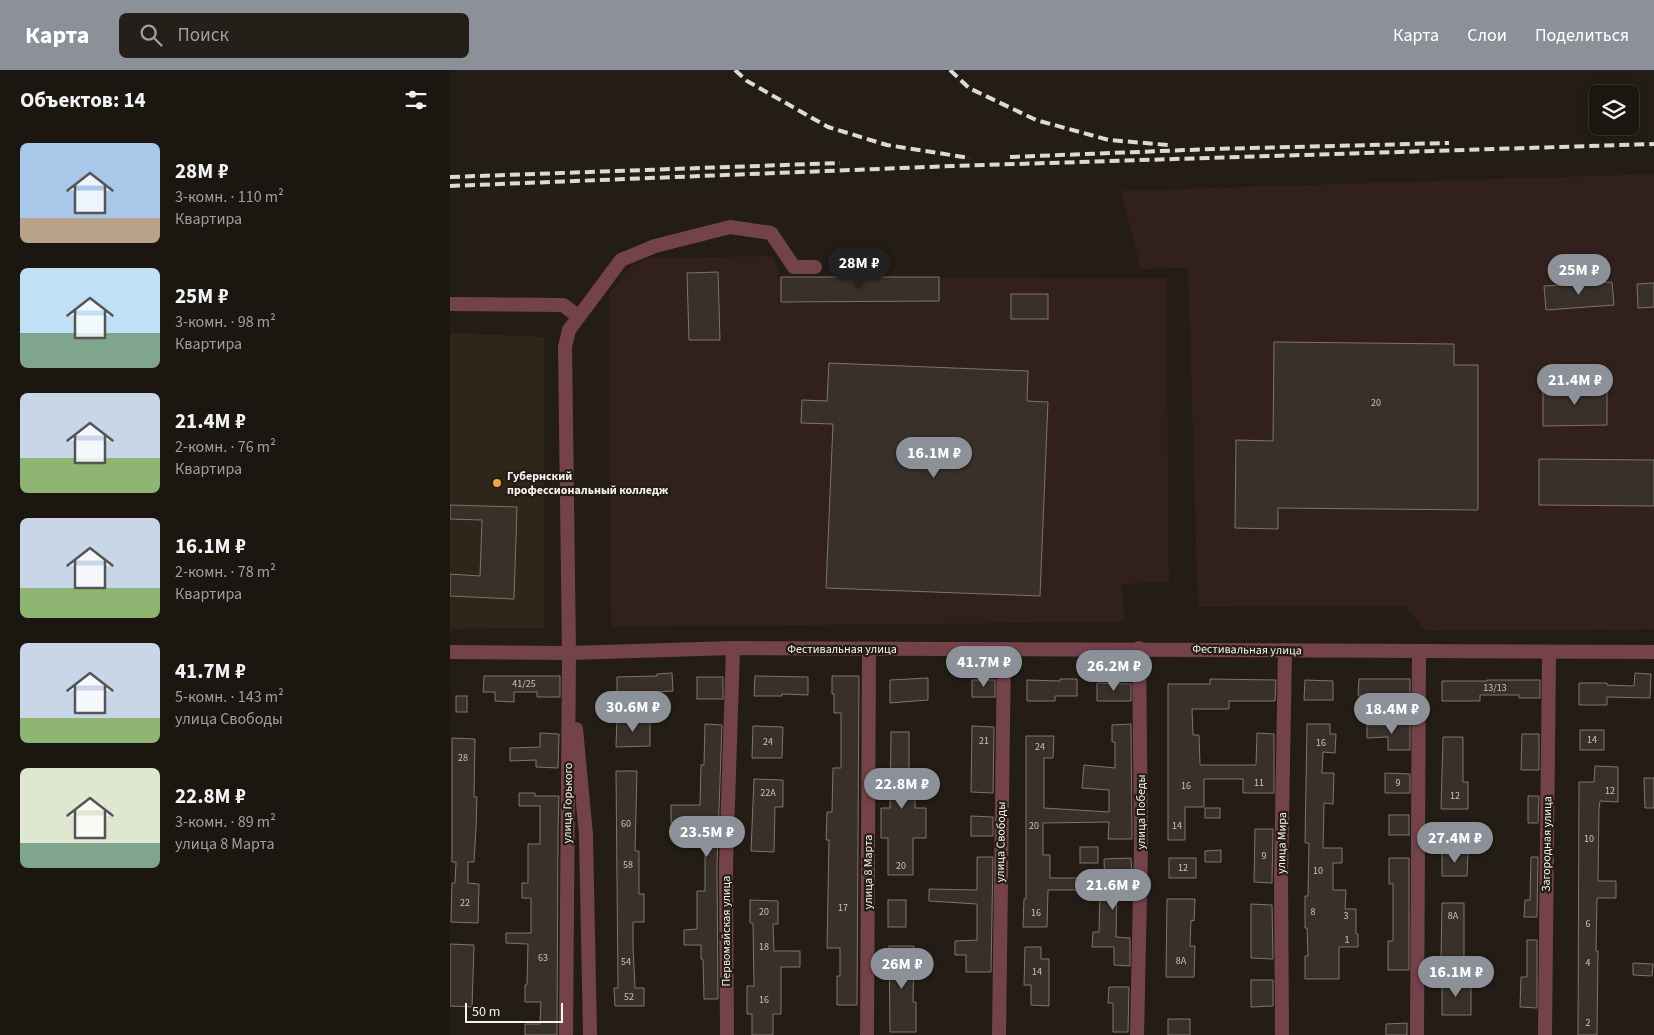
<!DOCTYPE html>
<html lang="ru">
<meta charset="utf-8">
<style>
body{margin:0;font-family:"Source Sans 3",sans-serif;background:#241f19;color:#f1f3f6;height:100vh;display:flex;flex-direction:column;font-size:19px;white-space:nowrap}
*{box-sizing:border-box;margin:0}
p{font-size:16px;color:#a09f9f}
.icon{flex:none;width:28px;height:28px;fill:none;stroke:currentColor;stroke-width:2;stroke-linecap:round;stroke-linejoin:round}
.map{position:relative;flex:1;overflow:hidden}
.side{display:flex;flex-direction:column;background:#1b1610;width:450px}
.side>*{flex:none}
.tools{position:absolute;left:1139px;top:15px;display:grid;gap:10px}
.tools a{display:grid;place-items:center;width:50px;height:50px;border-radius:8px;background:#1b1610;box-shadow:0 2px 12px #0003,0 0 0 1px #393530;font-size:25px}
.scale{position:absolute;left:15px;bottom:12px;width:98px;box-sizing:border-box;padding-left:5px;border:2px solid #f7f2ed;border-top:0;font-size:14px;line-height:18px;white-space:nowrap;color:#f7f2ed;-webkit-text-stroke:4px #241d16;paint-order:stroke}
.price{position:absolute;translate:-50% -42px;padding:0 11px;border-radius:18px;background:#8c9099;color:#fff;font-size:16px;line-height:32px;filter:drop-shadow(0 1px 2px #0008)}
.price::after{content:'';position:absolute;left:50%;top:30px;width:15px;height:11px;margin-left:-8px;background:inherit;clip-path:polygon(0 0,100% 0,50% 100%)}
.price.selected{background:#222;color:#fff}
ul{padding:0;list-style:none}
li{display:flex;align-items:center;gap:15px;height:125px;padding:0 20px}
li span{display:grid;place-items:center;flex:none;width:140px;height:100px;border-radius:8px;color:#555}
li>.icon{margin-inline-start:auto}
span .icon{width:60px;height:60px;fill:#fffc;stroke-width:1}
li b{font-size:21px}
h2{display:flex;justify-content:space-between;align-items:center;height:60px;padding:0 20px;font-size:21px}
header{display:flex;align-items:center;gap:30px;box-sizing:border-box;height:70px;padding:0 25px;background:#8c9099;color:#fff}
header strong{font-size:24px}
nav{display:flex;gap:28px;margin-inline-start:auto;font-size:18px}
.search{width:350px;height:45px;background:#241f19;display:flex;align-items:center;gap:12px;box-sizing:border-box;padding:0 18px;border-radius:8px;color:#a09f9f;font-size:19px}
main{display:flex;flex:1;min-height:0}
.map>svg:first-child{display:block}
.built{fill:#302519}
.industrial{fill:#32201c}
.building{fill:#393029;stroke:#7e746c}
.lines{fill:none;stroke-linecap:round;stroke-linejoin:round}
.minor{stroke:#74434a;stroke-width:14}
.rail{stroke:#ded9d3;stroke-width:4;stroke-dasharray:10 5;stroke-linecap:butt}
.poi-dot{fill:#f3a442;stroke:#241d16;stroke-width:2}
.labels{text-anchor:middle;dominant-baseline:central;stroke-width:4.5;stroke-linejoin:round;paint-order:stroke}
.number-label{font-size:10px;fill:#c8c2bc}
.poi-label{font-size:12px;font-weight:bold;fill:#f7f2ed;stroke:#241d16;text-anchor:start}
.street-label{font-size:12px;fill:#f7f2ed;stroke:#241d16}
</style>
<header>
<strong>Карта</strong>
<div class="search"><svg class="icon" aria-label="search" viewBox="0 0 24 24"><circle cx="10" cy="10" r="6"/><path d="M15 15l6 6"/></svg>Поиск</div>
<nav><a>Карта</a><a>Слои</a><a>Поделиться</a></nav>
</header>
<main>
<section class="side">
<h2>Объектов: 14<svg class="icon" aria-label="filters" viewBox="0 0 24 24"><path d="M4 7h16M4 17h16"/><circle cx="9" cy="7" r="2"/><circle cx="15" cy="17" r="2"/></svg></h2>
<ul>
<li><span style="background:linear-gradient(#a9c7e8 75%,#b9a48a 0)"><svg class="icon" aria-label="home" viewBox="0 0 24 24"><path d="M3 11l9-7 9 7M6 9v11h12V9"/></svg></span><div><b>28M ₽</b><p>3-комн. · 110 m²</p><p>Квартира</p></div></li>
<li><span style="background:linear-gradient(#bfe0f5 65%,#7fa58c 0)"><svg class="icon" aria-label="home" viewBox="0 0 24 24"><path d="M3 11l9-7 9 7M6 9v11h12V9"/></svg></span><div><b>25M ₽</b><p>3-комн. · 98 m²</p><p>Квартира</p></div></li>
<li><span style="background:linear-gradient(#c9d6e8 65%,#8fb573 0)"><svg class="icon" aria-label="home" viewBox="0 0 24 24"><path d="M3 11l9-7 9 7M6 9v11h12V9"/></svg></span><div><b>21.4M ₽</b><p>2-комн. · 76 m²</p><p>Квартира</p></div></li>
<li><span style="background:linear-gradient(#c9d6e8 70%,#8fb573 0)"><svg class="icon" aria-label="home" viewBox="0 0 24 24"><path d="M3 11l9-7 9 7M6 9v11h12V9"/></svg></span><div><b>16.1M ₽</b><p>2-комн. · 78 m²</p><p>Квартира</p></div></li>
<li><span style="background:linear-gradient(#c9d6e8 75%,#8fb573 0)"><svg class="icon" aria-label="home" viewBox="0 0 24 24"><path d="M3 11l9-7 9 7M6 9v11h12V9"/></svg></span><div><b>41.7M ₽</b><p>5-комн. · 143 m²</p><p>улица Свободы</p></div></li>
<li><span style="background:linear-gradient(#dfe7d0 75%,#7fa58c 0)"><svg class="icon" aria-label="home" viewBox="0 0 24 24"><path d="M3 11l9-7 9 7M6 9v11h12V9"/></svg></span><div><b>22.8M ₽</b><p>3-комн. · 89 m²</p><p>улица 8 Марта</p></div></li>
</ul>
</section>
<div class="map">
<svg width="1204" height="965" viewBox="0 0 1204 965">
<rect width="100%" height="100%" fill="#241d16"/>
<!-- built -->
<polygon class="built" points="0,263 94,267 94,558 0,559"/>
<!-- industrial -->
<g class="industrial">
<polygon points="1204,104 1204,559 975,561 955,536 748,537 738,198 691,199 671,121"/>
<polygon points="322,186 331,207 716,208 719,512 672,514 674,552 161,557 159,224 180,197 199,188"/>
</g>
<!-- building -->
<g class="building">
<polygon points="268,202 270,270 239,270 237,203"/>
<polygon points="331,207 489,207 489,231 331,232"/>
<polygon points="1162,212 1164,235 1096,240 1094,216"/>
<polygon points="1204,213 1204,237 1188,238 1187,214"/>
<rect x="561" y="224" width="37" height="25"/>
<polygon points="824,272 1004,274 1004,295 1028,295 1028,440 828,438 828,459 785,458 786,370 823,371"/>
<polygon points="379,293 578,301 577,331 598,332 590,526 376,518 383,354 351,353 352,330 377,331"/>
<polygon points="1157,317 1157,355 1093,356 1093,318"/>
<polygon points="1089,389 1204,390 1204,436 1089,435"/>
<polygon points="0,435 67,437 64,529 0,526 0,504 30,506 32,450 0,449"/>
<polygon points="222,603 223,621 167,624 167,607 207,606 207,604"/>
<polygon points="1185,603 1201,604 1200,628 1157,627 1157,635 1129,635 1129,613 1157,613 1157,615 1184,616"/>
<polygon points="34,606 110,606 110,627 87,627 87,622 64,622 64,632 45,631 45,622 33,622"/>
<polygon points="305,606 358,607 358,625 332,624 332,626 304,626"/>
<polygon points="382,606 409,606 407,935 387,935 387,906 390,906 390,878 377,878 379,770 376,770 377,742 382,742 383,698 391,698 391,643 384,643 384,624 382,624"/>
<rect x="247" y="607" width="26" height="22"/>
<polygon points="478,608 478,630 440,633 440,610"/>
<polygon points="610,609 627,609 627,626 605,626 605,631 577,631 577,610 610,611"/>
<polygon points="760,609 826,610 825,631 779,631 779,639 742,639 743,665 749,665 750,695 806,695 807,663 824,664 824,723 793,723 793,709 754,709 754,737 735,737 735,770 718,770 718,614 760,614"/>
<polygon points="909,609 960,609 960,629 936,629 936,626 908,626"/>
<rect x="522" y="610" width="23" height="17"/>
<polygon points="855,610 883,611 883,630 854,630"/>
<polygon points="1037,610 1090,610 1090,628 1069,628 1069,625 1030,625 1030,631 992,631 992,611 1037,611"/>
<polygon points="647,613 681,614 681,631 647,631"/>
<rect x="6" y="626" width="11" height="16"/>
<polygon points="167,648 200,649 200,676 166,677"/>
<polygon points="938,653 960,653 960,680 938,680 938,667 917,668 917,655 938,655"/>
<polygon points="255,654 272,655 267,796 268,929 254,929 253,889 251,889 251,875 234,875 234,860 247,859 247,821 255,821 255,771 249,771 249,752 221,753 221,735 250,735 251,695 254,695"/>
<polygon points="681,654 682,769 658,769 659,752 593,753 593,785 600,785 600,808 627,808 627,820 598,820 597,857 573,857 574,829 576,829 576,666 604,666 603,688 594,688 594,738 659,742 659,720 632,718 634,695 665,698 665,672 662,672 662,655"/>
<polygon points="857,654 880,654 880,664 886,664 885,683 873,682 872,703 884,703 883,734 874,733 873,778 892,778 892,793 883,793 883,820 896,820 895,839 906,839 906,864 908,864 908,877 889,877 889,909 855,909 855,886 858,886 857,858 855,858 855,826 858,826 859,773 855,773"/>
<polygon points="303,656 333,657 332,688 302,688"/>
<polygon points="522,656 544,657 543,723 521,722"/>
<rect x="1130" y="660" width="24" height="20"/>
<polygon points="441,662 459,662 459,702 465,702 465,738 476,738 476,768 463,768 463,805 438,805 438,768 431,768 431,738 440,738"/>
<polygon points="90,663 109,664 108,698 86,697 86,690 60,691 60,678 90,677"/>
<polygon points="1072,664 1089,664 1089,700 1071,700"/>
<polygon points="993,667 1013,667 1013,712 1018,712 1018,739 991,739"/>
<polygon points="2,668 25,669 24,727 27,727 26,758 24,792 18,792 18,813 29,814 28,853 1,852 2,813 5,813 6,792 2,792"/>
<polygon points="1145,696 1168,697 1168,732 1150,731 1149,739 1148,811 1166,811 1166,828 1147,828 1146,881 1148,881 1147,965 1128,965 1129,712 1144,712"/>
<polygon points="166,701 187,701 185,781 189,781 189,824 194,824 194,852 183,852 183,878 185,918 194,918 194,936 165,936 164,918 168,918"/>
<polygon points="935,703 960,704 960,723 935,723"/>
<polygon points="1194,708 1204,708 1204,738 1195,738"/>
<polygon points="304,709 333,710 333,737 325,737 324,782 301,781"/>
<polygon points="69,723 85,723 85,726 109,726 108,759 107,965 75,965 75,954 90,954 91,932 75,932 75,915 77,915 78,874 56,873 56,863 81,863 81,828 72,828 72,813 78,813 78,774 90,774 90,736 69,736"/>
<polygon points="1078,726 1089,726 1088,753 1078,753"/>
<rect x="755" y="738" width="15" height="10"/>
<rect x="939" y="745" width="20" height="20"/>
<polygon points="521,746 543,747 543,766 521,766"/>
<polygon points="805,759 823,759 822,813 804,812"/>
<rect x="630" y="777" width="18" height="16"/>
<polygon points="771,780 771,792 755,792 755,781"/>
<polygon points="992,782 1018,783 1017,806 992,806"/>
<polygon points="527,787 543,787 541,902 516,902 516,885 505,885 505,871 527,870 527,834 479,831 479,819 527,820"/>
<polygon points="1081,787 1088,787 1087,847 1074,847 1075,830 1080,830"/>
<polygon points="681,788 682,808 667,808 666,867 680,868 680,896 664,895 664,877 642,877 643,862 649,862 650,820 655,820 654,789"/>
<rect x="719" y="788" width="27" height="20"/>
<polygon points="939,788 959,788 959,900 938,900 938,871 943,871 943,814 939,814"/>
<polygon points="717,829 745,829 744,851 741,850 740,876 745,876 744,907 716,907"/>
<polygon points="300,830 328,831 328,854 323,854 324,881 350,881 350,897 331,897 331,944 323,944 323,965 302,965 302,944 297,944 297,916 304,916 303,853 300,853"/>
<rect x="438" y="830" width="18" height="27"/>
<polygon points="992,833 1014,833 1014,892 991,891"/>
<polygon points="801,834 822,835 823,889 801,888"/>
<polygon points="1077,870 1087,870 1087,938 1070,937 1071,907 1077,907"/>
<polygon points="0,874 24,875 22,937 0,936"/>
<polygon points="439,876 464,876 463,932 466,932 466,962 440,962"/>
<polygon points="575,877 591,877 591,889 599,889 599,936 581,935 581,915 574,915"/>
<polygon points="1183,893 1203,894 1202,906 1183,905"/>
<polygon points="801,910 823,910 823,936 801,937"/>
<rect x="992" y="912" width="29" height="33"/>
<polygon points="659,917 679,917 678,962 663,962 663,933 658,933"/>
<rect x="718" y="949" width="22" height="16"/>
<polygon points="957,953 957,965 936,965 936,954"/>
</g>
<g class="lines">
<!-- minor -->
<g class="minor">
<polyline points="0,234 113,235 128,246"/>
<polyline points="0,582 119,583 283,578 1204,582"/>
<polyline points="126,659 136,765 140,965"/>
<polyline points="116,965 119,583 115,277 119,260 171,190 205,176 280,157 321,163 344,197 365,197"/>
<polyline points="277,965 276,796 283,578"/>
<polyline points="417,965 419,579"/>
<polyline points="549,965 554,579"/>
<polyline points="687,965 691,777 689,578"/>
<polyline points="832,965 831,807 835,580"/>
<polyline points="967,965 969,582"/>
<polyline points="1095,965 1099,582"/>
</g>
<!-- rail -->
<g class="rail">
<polyline points="285,0 297,11 378,57 437,75 520,88"/>
<polyline points="500,0 519,18 586,50 659,70 718,75"/>
<polyline points="560,87 763,79 999,73"/>
<polyline points="0,107 390,93"/>
<polyline points="0,116 502,96 1204,74"/>
</g>
</g>
<!-- markers -->
<circle class="poi-dot" cx="47" cy="413" r="5"/>
<g class="labels">
<!-- number labels -->
<g class="number-label">
<text x="926" y="333">20</text>
<text x="74" y="614">41/25</text>
<text x="1045" y="618">13/13</text>
<text x="1142" y="670">14</text>
<text x="534" y="671">21</text>
<text x="318" y="672">24</text>
<text x="871" y="673">16</text>
<text x="590" y="677">24</text>
<text x="13" y="688">28</text>
<text x="809" y="713">11</text>
<text x="948" y="713">9</text>
<text x="736" y="716">16</text>
<text x="1160" y="721">12</text>
<text x="318" y="723">22А</text>
<text x="1005" y="726">12</text>
<text x="176" y="754">60</text>
<text x="584" y="756">20</text>
<text x="727" y="756">14</text>
<text x="1139" y="769">10</text>
<text x="814" y="786">9</text>
<text x="178" y="795">58</text>
<text x="451" y="796">20</text>
<text x="733" y="798">12</text>
<text x="868" y="801">10</text>
<text x="15" y="833">22</text>
<text x="393" y="838">17</text>
<text x="314" y="842">20</text>
<text x="863" y="842">8</text>
<text x="586" y="843">16</text>
<text x="896" y="846">3</text>
<text x="1003" y="846">8А</text>
<text x="1138" y="854">6</text>
<text x="897" y="870">1</text>
<text x="314" y="877">18</text>
<text x="93" y="888">63</text>
<text x="731" y="891">8А</text>
<text x="176" y="892">54</text>
<text x="1138" y="893">4</text>
<text x="587" y="902">14</text>
<text x="179" y="927">52</text>
<text x="314" y="930">16</text>
<text x="1138" y="953">2</text>
</g>
<!-- poi labels -->
<g class="poi-label">
<text x="57" y="406">Губернский<tspan x="57" dy="14">профессиональный колледж</tspan></text>
</g>
<!-- street labels -->
<g class="street-label">
<text x="392" y="579">Фестивальная улица</text>
<text transform="translate(797 580) rotate(1)">Фестивальная улица</text>
<text transform="translate(118 733) rotate(-89)">улица Горького</text>
<text transform="translate(691 742) rotate(-90)">улица Победы</text>
<text transform="translate(551 772) rotate(-89)">улица Свободы</text>
<text transform="translate(832 773) rotate(-89)">улица Мира</text>
<text transform="translate(1097 774) rotate(-89)">Загородная улица</text>
<text transform="translate(418 802) rotate(-90)">улица 8 Марта</text>
<text transform="translate(276 861) rotate(-90)">Первомайская улица</text>
</g>
</g>
</svg>
<div class="tools">
<a><svg class="icon" aria-label="layers" viewBox="0 0 24 24"><path d="M12 4l9 5-9 5-9-5zM3 14l9 5 9-5"/></svg></a>
</div>
<div class="scale">50 m</div>
<b class="price selected" style="left:409px;top:219px">28M ₽</b>
<b class="price" style="left:1129px;top:226px">25M ₽</b>
<b class="price" style="left:1125px;top:336px">21.4M ₽</b>
<b class="price" style="left:484px;top:409px">16.1M ₽</b>
<b class="price" style="left:534px;top:618px">41.7M ₽</b>
<b class="price" style="left:664px;top:622px">26.2M ₽</b>
<b class="price" style="left:183px;top:663px">30.6M ₽</b>
<b class="price" style="left:942px;top:665px">18.4M ₽</b>
<b class="price" style="left:452px;top:740px">22.8M ₽</b>
<b class="price" style="left:257px;top:788px">23.5M ₽</b>
<b class="price" style="left:1005px;top:794px">27.4M ₽</b>
<b class="price" style="left:663px;top:841px">21.6M ₽</b>
<b class="price" style="left:452px;top:920px">26M ₽</b>
<b class="price" style="left:1006px;top:928px">16.1M ₽</b>
</div>
</main>
